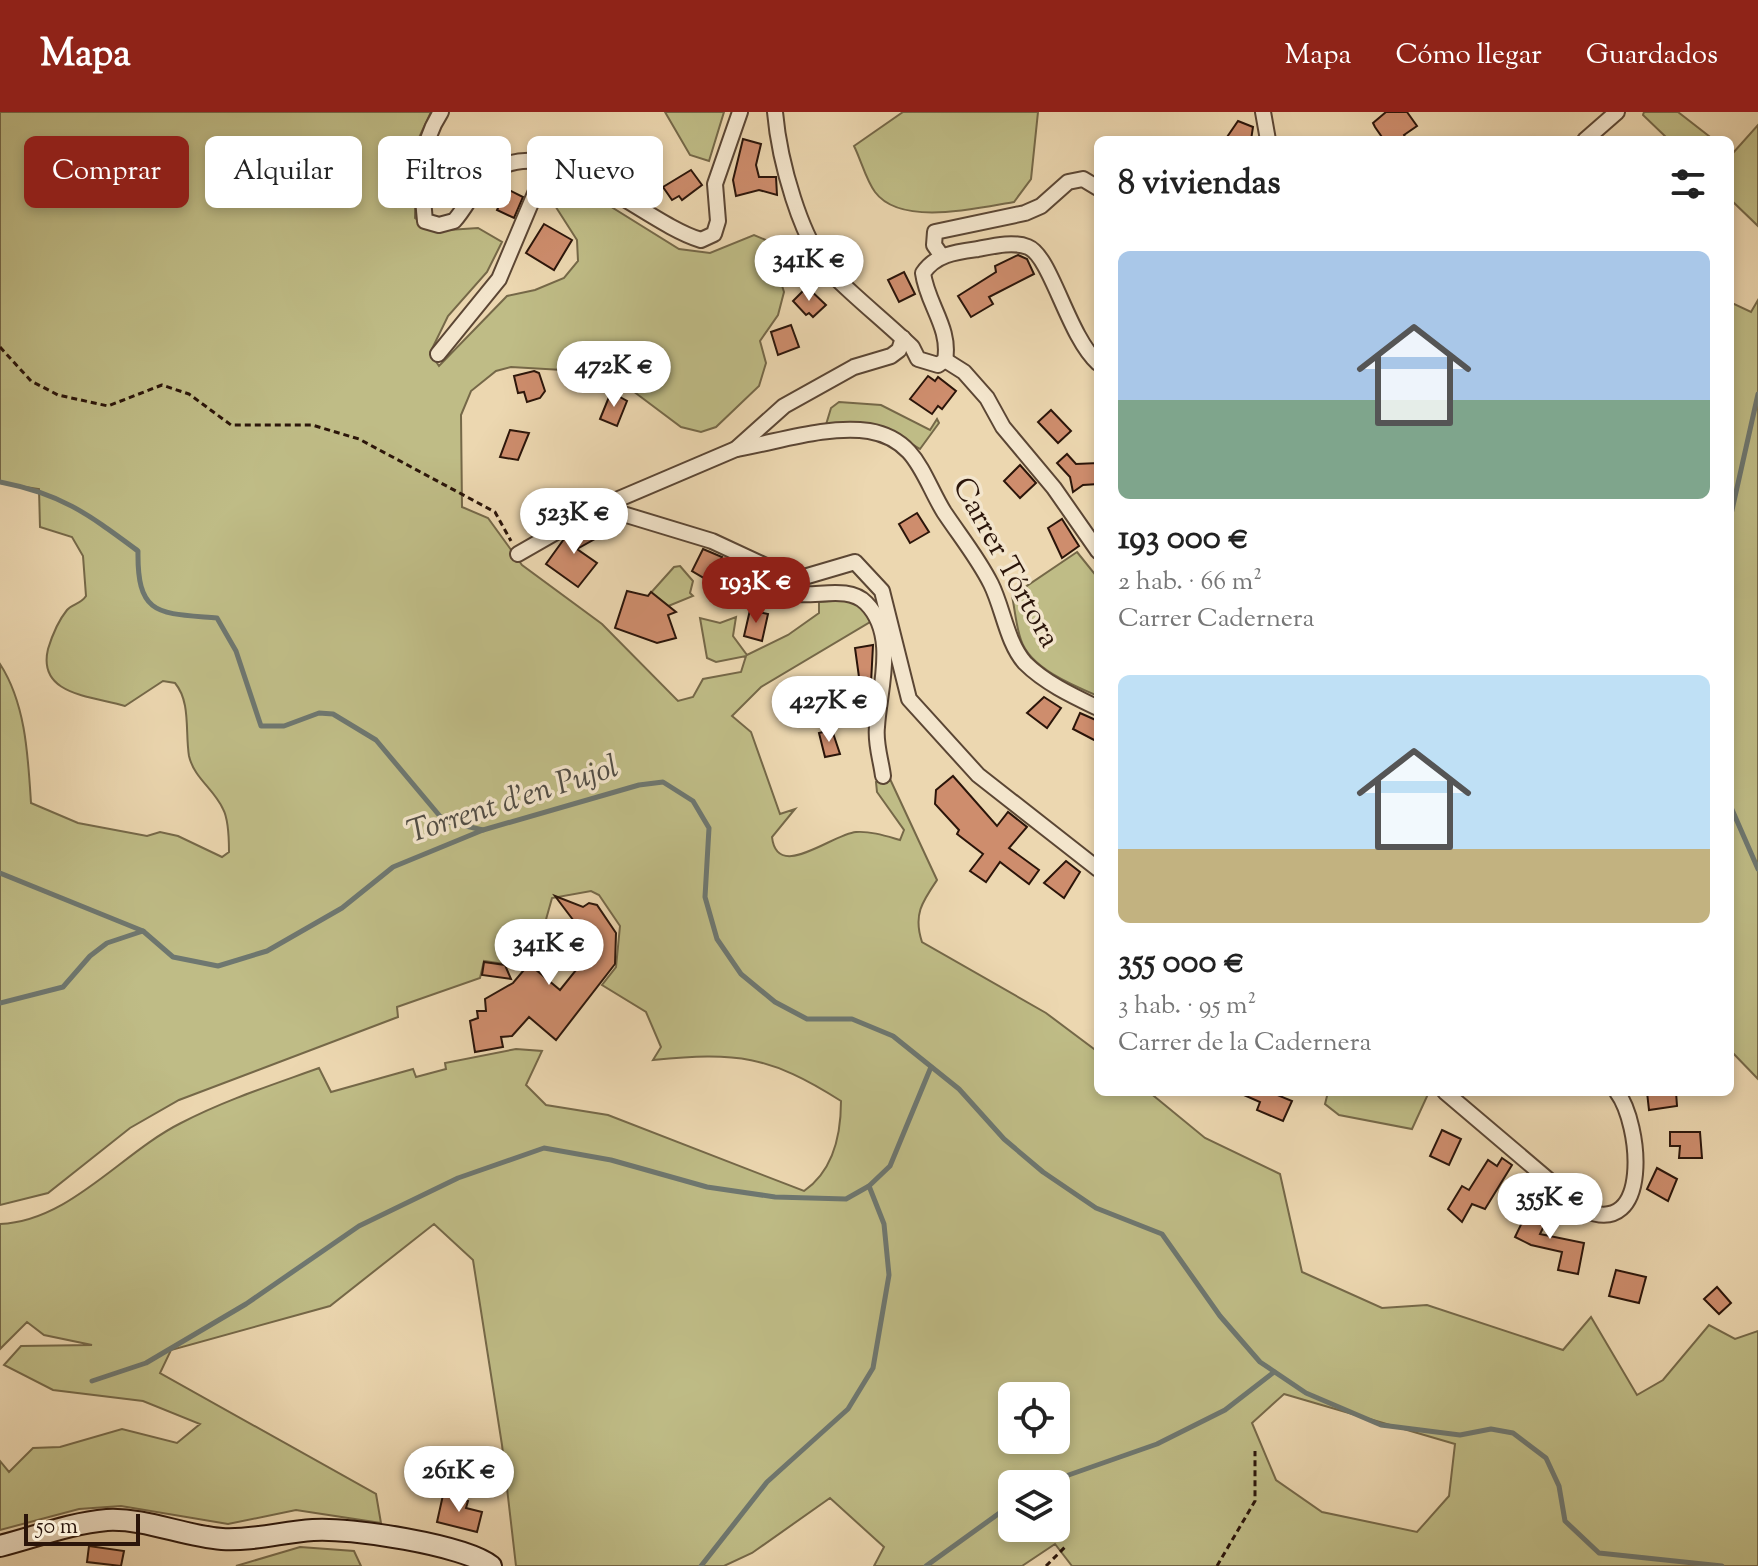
<!DOCTYPE html>
<html lang="es">
<meta charset="utf-8">
<style>
body{margin:0;font-family:"Sorts Mill Goudy",serif;background:#f6f6f6;color:#222;height:100vh;display:flex;flex-direction:column;font-size:30px;white-space:nowrap}
*{box-sizing:border-box;margin:0}
p{font-size:26px;color:#767676}
.icon{flex:none;width:44px;height:44px;fill:none;stroke:currentColor;stroke-width:2;stroke-linecap:round;stroke-linejoin:round}
.map{position:relative;flex:1;overflow:hidden}
.drawer{position:absolute;left:1094px;top:24px;width:640px;height:960px;display:flex;flex-direction:column;background:#fff;border-radius:12px;box-shadow:0 4px 12px #0003}
.drawer>*{flex:none}
.guide{position:absolute;left:24px;top:24px;width:760px;height:72px;display:flex;gap:16px}
.buttons{position:absolute;left:998px;top:1270px;display:grid;gap:16px}
.buttons a{display:grid;place-items:center;width:72px;height:72px;border-radius:12px;background:#fff;box-shadow:0 4px 12px #0003;font-size:40px}
.scale{position:absolute;left:24px;bottom:20px;width:116px;box-sizing:border-box;padding-left:8px;border:4px solid #2b150a;border-top:0;font-size:22px;line-height:28px;white-space:nowrap;color:#2b150a;-webkit-text-stroke:6px #f3e5cc;paint-order:stroke}
.price{position:absolute;translate:-50% -68px;padding:0 18px;border-radius:28px;background:#fff;color:#222;font-size:26px;line-height:52px;filter:drop-shadow(0 2px 4px #0008)}
.price::after{content:'';position:absolute;left:50%;top:48px;width:24px;height:18px;margin-left:-12px;background:inherit;clip-path:polygon(0 0,100% 0,50% 100%)}
.price.current{background:#8f2418;color:#fff}
ul{padding:0;list-style:none}
li{display:grid;align-content:center;gap:16px;height:424px;padding:0 24px}
li span{display:grid;place-items:center;height:248px;border-radius:12px;color:#555}
li>.icon{margin-inline-start:auto}
span .icon{width:144px;height:144px;fill:#fffc;stroke-width:1}
li b{font-size:34px}
h2{display:flex;justify-content:space-between;align-items:center;height:96px;padding:0 24px;font-size:34px}
.tag{padding:0 28px;border-radius:12px;background:#fff;box-shadow:0 4px 12px #0003;font-size:28px;line-height:72px}
.tag.current{background:#8f2418;color:#fff}
header{display:flex;align-items:center;gap:48px;box-sizing:border-box;height:112px;padding:0 40px;background:#8f2418;color:#fff}
header strong{font-size:38px}
nav{display:flex;gap:44px;margin-inline-start:auto;font-size:28px}
.map>svg:first-child{display:block}
.green{fill:#bfbc86;stroke:#756848;stroke-width:2;fill-rule:evenodd}
.lines{fill:none;stroke-linecap:round;stroke-linejoin:round}
.stream{stroke:#6e7770;stroke-width:5}
.building{fill:#ce8d6d;stroke:#2b150a;stroke-width:2}
.street-casing{stroke:#5b4634;stroke-width:18}
.secondary-casing{stroke:#2b150a;stroke-width:24}
.path{stroke:#2b150a;stroke-width:3;stroke-dasharray:6 4;stroke-linecap:butt}
.street{stroke:#f3e5cc;stroke-width:14}
.secondary{stroke:#f3e5cc;stroke-width:20}
.labels{text-anchor:middle;dominant-baseline:central;stroke-width:7;stroke-linejoin:round;paint-order:stroke}
.street-label{font-size:30px;fill:#2b150a;stroke:#f3e5cc}
.water-label{font-size:32px;font-style:italic;fill:#524e46;stroke:#f3e5cc}
</style>
<header>
<strong>Mapa</strong>
<nav><a>Mapa</a><a>Cómo llegar</a><a>Guardados</a></nav>
</header>
<div class="map">
<svg width="1758" height="1454" viewBox="0 0 1758 1454">
<rect width="100%" height="100%" fill="#ecd7b0"/>
<filter id="stains"><feTurbulence type="fractalNoise" baseFrequency=".0025" numOctaves="4"/><feColorMatrix values="0 0 0 0 .2 0 0 0 0 .09 0 0 0 0 .02 0 0 0 .5 -.17"/></filter>
<radialGradient id="worn" r=".72"><stop offset=".6" stop-color="#630" stop-opacity="0"/><stop offset="1" stop-color="#630" stop-opacity=".3"/></radialGradient>
<!-- green -->
<g class="green">
<path d="M0,0H431L416,32L415,106L433,119L478,116L502,130L487,160L448,204L430,241L439,254L507,184L535,178L564,166L578,149L577,128L552,89C557,79 564,74 576,73L679,137L710,141L754,123L768,129L784,180L778,203L760,229L766,251L759,274L716,315L701,320L681,315L625,273L597,260L511,255L496,259L471,279L461,303L462,395L488,406L522,453L602,512L678,589L693,585L703,567L741,560L746,544L716,550L707,546L700,506L720,511L736,505L733,524L747,543L788,523L819,501V490L845,488L864,496L870,510L761,575L732,604L751,620L780,702L795,697L772,725C777,770 832,722 856,720C871,719 886,724 900,728L904,718L877,680L876,670L890,667L937,768C922,790 913,803 922,830L1046,901L1098,940V980H1149L1205,1026L1280,1062L1302,1160L1382,1196L1427,1193L1563,1238L1591,1205L1637,1283L1663,1268L1709,1213L1735,1227L1758,1219V1454H1072L1055,1432L1022,1454H874L884,1435L830,1386L752,1441L724,1454H516L502,1333L473,1148L434,1112L330,1194L171,1238L160,1261L376,1382L381,1411L296,1398L228,1412L121,1394L79,1397L0,1418V1349L9,1360L33,1336L60,1335L122,1317L177,1331L200,1312L143,1289L53,1278L4,1253L21,1234L92,1233L44,1223L27,1210L0,1237V1112C70,1109 121,1041 181,1011C225,988 272,973 319,956L331,980L413,957L416,965L446,957L445,951L516,937L542,939L526,973L546,993L608,1003L804,1079C833,1059 841,1023 841,989C769,943 736,940 653,948L661,935L646,900L602,873L616,855L620,814L599,783L591,779L552,786L538,836L504,852L484,849L480,866L397,895L398,905L179,988L130,1016L48,1081L0,1093V552C26,592 28,645 31,691L78,711L147,724L160,720L178,724L222,745L229,740C229,728 229,708 223,697C214,677 194,666 189,644C185,620 191,590 175,571L163,569L125,594C91,584 37,583 48,537C52,524 58,509 67,498C72,492 81,492 86,484L83,444L72,425L40,415L39,377L0,371ZM1284,1282L1455,1332L1449,1384L1417,1420L1322,1400L1276,1368L1252,1311ZM1012,1284H1056V1328H1012ZM1012,1372H1056V1416H1012Z"/>
<polygon points="665,0 724,0 709,49 690,43"/>
<path d="M903,0H1038L1031,67L1014,90C978,96 901,115 875,80C866,68 861,48 854,34Z"/>
<polygon points="1644,0 1678,0 1714,28 1669,28 1643,3"/>
<polygon points="1758,13 1758,114 1730,87 1730,40 1733,41"/>
<polygon points="1758,188 1758,967 1730,938 1730,190 1751,200"/>
<polygon points="839,290 881,293 930,318 937,307 939,311 920,337 899,324 825,316 831,296"/>
<path d="M1077,440L1098,466V584C1074,574 1030,556 1021,528C1016,514 1015,498 1012,484Z"/>
<polygon points="680,454 693,469 690,481 693,484 661,497 648,484 674,455"/>
<polygon points="1328,980 1429,980 1412,1017 1339,1003 1325,992"/>
<polygon points="300,1435 354,1439 361,1454 236,1454"/>
</g>
<g class="lines">
<!-- stream -->
<g class="stream">
<path d="M0,370C62,382 88,402 138,439C137,505 159,501 217,506L236,539L261,614H284L319,601L333,602L376,628L444,709L483,718"/>
<polyline points="1730,407 1758,282"/>
<polyline points="1730,693 1758,757"/>
<polyline points="0,761 143,819"/>
<polyline points="0,891 63,875 90,844 107,831 143,819 173,845 218,854 267,839 342,796 393,755 483,718 639,673 663,670 693,689 709,716 705,785 717,827 741,862 775,890 807,907 852,907 893,924 959,977 1004,1027 1043,1060 1096,1096 1162,1122 1220,1204 1260,1250 1306,1281 1381,1313 1460,1323 1491,1317 1513,1321 1546,1346 1559,1374 1565,1409 1599,1441 1722,1454"/>
<polyline points="92,1269 146,1251 246,1192 359,1114 458,1066 544,1036 611,1048 707,1075 775,1085 846,1087 869,1074 890,1054 931,955"/>
<polyline points="1043,1372 1157,1332 1225,1298 1274,1260"/>
<polyline points="701,1454 767,1370 848,1297 873,1256 889,1163 884,1112 869,1074"/>
<polyline points="926,1454 1012,1392"/>
</g>
</g>
<!-- building -->
<g class="building">
<polygon points="1386,0 1407,0 1417,14 1404,23 1407,28 1384,28 1375,15 1373,11"/>
<polygon points="1238,9 1253,15 1251,28 1225,28"/>
<polygon points="743,27 761,32 756,53 759,65 776,65 777,83 759,78 736,84 733,68"/>
<polygon points="620,50 638,62 628,77 609,65"/>
<polygon points="691,58 702,73 682,88 679,84 672,88 663,75"/>
<polygon points="507,77 523,85 514,106 497,98"/>
<polygon points="544,112 572,128 554,158 526,141"/>
<polygon points="1018,143 1027,147 1034,162 989,185 993,192 971,205 958,184 996,160 995,154"/>
<polygon points="904,160 915,182 899,190 888,168"/>
<polygon points="807,175 826,193 813,205 809,201 806,203 793,189"/>
<polygon points="791,213 799,235 778,243 771,220"/>
<polygon points="534,259 539,261 545,279 540,286 527,290 524,280 518,281 514,264"/>
<polygon points="928,264 935,269 938,265 956,279 942,297 938,294 932,302 910,287"/>
<polygon points="611,280 627,289 617,314 600,307"/>
<polygon points="1051,298 1071,319 1058,331 1038,310"/>
<polygon points="510,318 529,321 518,348 500,345"/>
<polygon points="1067,342 1076,352 1098,351 1098,372 1083,373 1073,380 1070,365 1057,351"/>
<polygon points="1020,353 1036,371 1020,386 1004,369"/>
<polygon points="917,401 929,420 910,431 899,412"/>
<polygon points="1062,407 1079,434 1062,446 1048,416"/>
<polygon points="593,411 600,424 577,437 597,451 578,475 546,452 564,427"/>
<polygon points="703,437 722,445 709,469 692,459"/>
<polygon points="627,479 648,484 651,480 676,500 668,503 676,526 657,531 615,516"/>
<polygon points="750,498 768,502 762,529 744,524"/>
<polygon points="873,533 870,590 863,591 862,582 847,585 852,601 822,612 812,587 853,572 852,565 859,565 855,536"/>
<polygon points="1044,585 1061,596 1047,616 1027,601"/>
<polygon points="1080,601 1098,609 1098,630 1073,617"/>
<polygon points="832,618 840,642 825,645 819,621"/>
<polygon points="953,664 997,714 1008,700 1027,715 1009,736 1039,758 1029,772 1000,750 986,770 970,759 983,742 957,722 959,718 935,692 936,678"/>
<polygon points="1066,749 1080,760 1064,786 1044,771"/>
<polygon points="555,784 583,795 589,791 597,793 616,821 615,852 556,928 529,905 512,924 501,925 503,935 475,940 470,909 478,906 477,899 486,899 485,887 513,871 529,852 560,878 585,847 586,825"/>
<polygon points="484,850 505,853 511,867 482,863"/>
<polygon points="1237,980 1270,980 1292,989 1283,1009 1257,998 1260,990"/>
<polygon points="1647,980 1676,980 1677,994 1649,998"/>
<polygon points="1442,1018 1461,1027 1449,1053 1430,1044"/>
<polygon points="1670,1020 1700,1020 1702,1046 1679,1046 1680,1034 1670,1034"/>
<polygon points="1502,1046 1512,1053 1485,1097 1472,1092 1462,1110 1448,1097 1462,1074 1469,1078 1488,1048 1497,1054"/>
<polygon points="1657,1056 1677,1067 1668,1089 1647,1077"/>
<polygon points="1530,1094 1549,1104 1540,1122 1584,1131 1578,1162 1558,1158 1562,1140 1531,1133 1515,1125"/>
<polygon points="1616,1158 1646,1165 1639,1191 1609,1184"/>
<polygon points="1717,1175 1731,1191 1719,1202 1704,1187"/>
<polygon points="443,1383 468,1389 466,1396 482,1400 477,1420 437,1410"/>
<polygon points="89,1434 124,1439 121,1454 87,1450"/>
</g>
<g class="lines">
<defs>
<g id="street">
<path d="M441,0C418,35 421,69 425,109L439,113L454,109C467,95 476,72 491,61C551,15 643,111 701,128L714,122L718,109L715,72L740,0"/>
<path d="M775,0C779,46 800,129 833,163C858,188 886,210 912,235L918,247L938,253L945,248C951,216 927,192 923,161C936,142 956,140 978,137C993,134 1013,129 1028,135C1051,144 1068,224 1098,251"/>
<polyline points="1263,0 1268,28"/>
<polyline points="1585,28 1617,0"/>
<polyline points="941,143 934,133 935,120 1025,101 1041,94 1068,70 1083,67 1098,76"/>
<polyline points="438,242 499,167 547,53"/>
<polyline points="945,248 964,260 987,286 1003,315 1054,376 1098,439"/>
<path d="M736,337C778,330 826,313 869,319C917,327 923,366 944,400C960,424 978,446 991,472C1003,496 1007,531 1025,551C1045,571 1073,584 1098,596"/>
<polyline points="600,395 712,429 783,462 804,465 855,450 882,479 909,587 978,663 1098,757"/>
<polyline points="518,442 600,395 736,337 784,294 854,255 891,244 899,238 903,226"/>
<path d="M754,451C779,509 838,463 866,491C898,523 879,577 877,615C875,631 881,648 883,664"/>
<path d="M1445,980L1584,1098C1652,1127 1641,1012 1617,980"/>
</g>
<path id="secondary" d="M0,1434C35,1425 71,1411 107,1408C146,1406 183,1424 222,1427C252,1429 283,1420 313,1418C348,1415 465,1433 491,1454"/>
</defs>
<!-- street casing -->
<use href="#street" class="street-casing"/>
<!-- secondary casing -->
<use href="#secondary" class="secondary-casing"/>
<!-- path -->
<g class="path">
<polyline points="0,235 31,269 58,283 108,294 162,273 189,282 231,313 312,313 359,327 495,400 511,429"/>
<polyline points="1046,1454 1066,1434"/>
<polyline points="1217,1454 1255,1389 1255,1339"/>
</g>
<!-- street -->
<use href="#street" class="street"/>
<!-- secondary -->
<use href="#secondary" class="secondary"/>
</g>
<g class="labels">
<!-- street labels -->
<g class="street-label">
<text transform="translate(1005 451) rotate(61)">Carrer Tórtora</text>
</g>
<!-- water labels -->
<g class="water-label">
<text transform="translate(513 689) rotate(-18)">Torrent d'en Pujol</text>
</g>
</g>
<rect width="100%" height="100%" filter="url(#stains)"/>
<rect width="100%" height="100%" fill="url(#worn)"/>
</svg>
<div class="buttons">
<a><svg class="icon" aria-label="locate" viewBox="0 0 24 24"><circle cx="12" cy="12" r="6"/><path d="M12 2v4M12 18v4M2 12h4M18 12h4"/></svg></a>
<a><svg class="icon" aria-label="layers" viewBox="0 0 24 24"><path d="M12 4l9 5-9 5-9-5zM3 14l9 5 9-5"/></svg></a>
</div>
<div class="scale">50 m</div>
<b class="price" style="left:809px;top:191px">341K €</b>
<b class="price" style="left:614px;top:297px">472K €</b>
<b class="price" style="left:574px;top:444px">523K €</b>
<b class="price current" style="left:756px;top:513px">193K €</b>
<b class="price" style="left:829px;top:632px">427K €</b>
<b class="price" style="left:549px;top:875px">341K €</b>
<b class="price" style="left:1550px;top:1129px">355K €</b>
<b class="price" style="left:459px;top:1402px">261K €</b>
<div class="guide">
<a class="tag current">Comprar</a>
<a class="tag">Alquilar</a>
<a class="tag">Filtros</a>
<a class="tag">Nuevo</a>
</div>
<section class="drawer">
<h2>8 viviendas<svg class="icon" aria-label="filters" viewBox="0 0 24 24"><path d="M4 7h16M4 17h16"/><circle cx="9" cy="7" r="2"/><circle cx="15" cy="17" r="2"/></svg></h2>
<ul>
<li><span style="background:linear-gradient(#a9c7e8 60%,#7fa58c 0)"><svg class="icon" aria-label="home" viewBox="0 0 24 24"><path d="M3 11l9-7 9 7M6 9v11h12V9"/></svg></span><div><b>193 000 €</b><p>2 hab. · 66 m²</p><p>Carrer Cadernera</p></div></li>
<li><span style="background:linear-gradient(#bfe0f5 70%,#c2b280 0)"><svg class="icon" aria-label="home" viewBox="0 0 24 24"><path d="M3 11l9-7 9 7M6 9v11h12V9"/></svg></span><div><b>355 000 €</b><p>3 hab. · 95 m²</p><p>Carrer de la Cadernera</p></div></li>
</ul>
</section>
</div>
